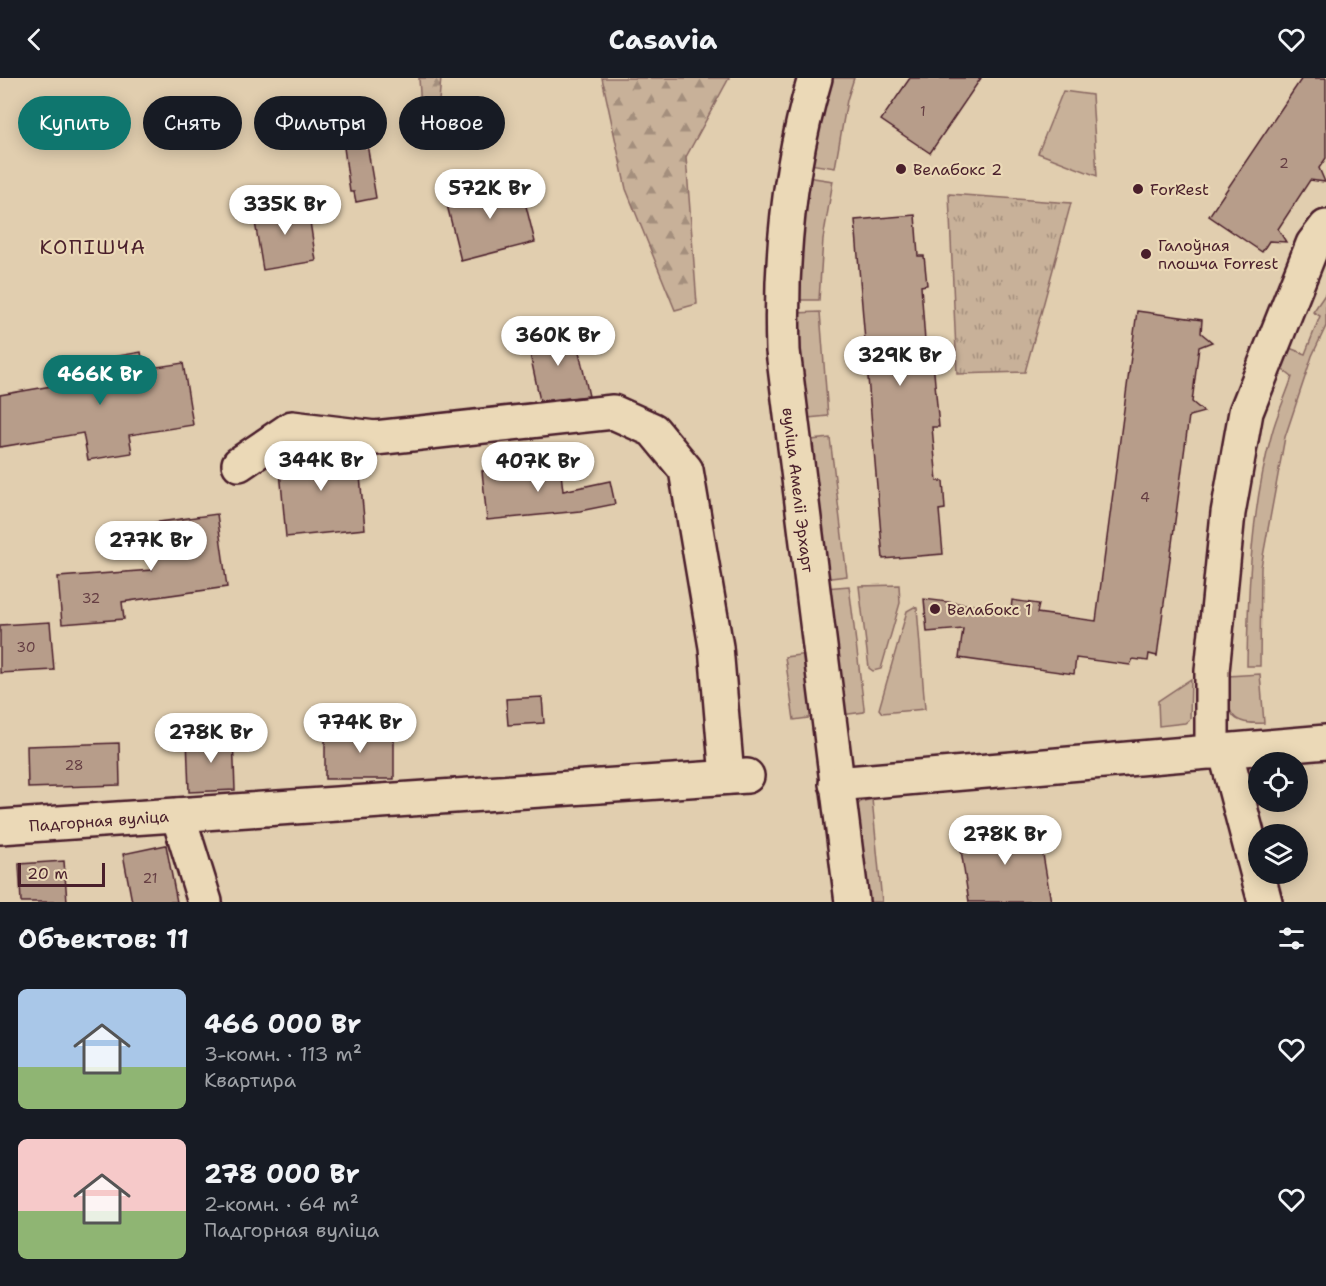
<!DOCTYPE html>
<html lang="ru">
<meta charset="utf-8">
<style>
body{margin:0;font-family:"Shantell Sans",sans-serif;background:#20242c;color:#f1f3f6;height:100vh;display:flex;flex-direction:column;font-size:22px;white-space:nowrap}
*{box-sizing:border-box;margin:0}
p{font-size:20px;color:#9ea1a6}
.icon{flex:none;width:33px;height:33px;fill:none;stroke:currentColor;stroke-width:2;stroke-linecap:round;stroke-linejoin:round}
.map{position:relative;height:824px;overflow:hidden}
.drawer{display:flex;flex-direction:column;background:#171b24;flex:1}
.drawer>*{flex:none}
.hud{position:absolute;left:18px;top:18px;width:600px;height:54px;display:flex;gap:12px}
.controls{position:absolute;left:1248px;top:674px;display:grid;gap:12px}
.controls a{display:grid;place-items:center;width:60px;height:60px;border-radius:50%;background:#171b24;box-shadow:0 3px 15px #0003;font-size:30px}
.scale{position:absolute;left:18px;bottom:15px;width:87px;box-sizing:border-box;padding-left:6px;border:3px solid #4a1f2b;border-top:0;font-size:16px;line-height:21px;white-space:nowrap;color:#4a1f2b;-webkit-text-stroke:4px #ebd9b7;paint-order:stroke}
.price{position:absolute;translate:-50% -51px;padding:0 14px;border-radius:21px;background:#fff;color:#222;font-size:20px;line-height:39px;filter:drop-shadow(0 2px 3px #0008)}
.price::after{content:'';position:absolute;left:50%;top:36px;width:18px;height:14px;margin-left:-9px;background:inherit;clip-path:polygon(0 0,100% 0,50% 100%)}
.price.on{background:#0f766e;color:#fff}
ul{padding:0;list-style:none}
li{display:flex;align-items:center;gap:18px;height:150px;padding:0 18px}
li span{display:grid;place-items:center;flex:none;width:168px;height:120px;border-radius:9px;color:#555}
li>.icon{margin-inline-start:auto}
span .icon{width:72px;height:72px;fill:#fffc;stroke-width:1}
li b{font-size:26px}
h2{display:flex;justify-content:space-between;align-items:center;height:72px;padding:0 18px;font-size:26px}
.pill{padding:0 21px;border-radius:27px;background:#171b24;box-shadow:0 3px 15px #0003;font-size:21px;line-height:54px}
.pill.on{background:#0f766e;color:#fff}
header{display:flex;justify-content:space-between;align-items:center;height:78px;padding:0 18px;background:#171b24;font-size:27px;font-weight:700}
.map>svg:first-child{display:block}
.grass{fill:#c8b199;stroke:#896862;stroke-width:1.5}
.forest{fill:url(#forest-firs);stroke:#896862;stroke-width:1.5}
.park{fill:url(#park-tufts);stroke:#896862;stroke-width:1.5}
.building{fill:#b79d8a;stroke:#4a1f2b;stroke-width:1.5}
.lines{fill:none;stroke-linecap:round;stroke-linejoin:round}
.minor-casing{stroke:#4a1f2b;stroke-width:38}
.minor{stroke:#ebd9b7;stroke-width:33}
.poi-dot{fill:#4a1f2b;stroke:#ebd9b7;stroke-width:2}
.labels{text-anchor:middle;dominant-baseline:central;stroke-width:4.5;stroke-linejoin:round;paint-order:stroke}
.number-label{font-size:14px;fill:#653e43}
.poi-label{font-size:16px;fill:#4a1f2b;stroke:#ebd9b7;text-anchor:start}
.street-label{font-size:16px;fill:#4a1f2b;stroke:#ebd9b7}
.quarter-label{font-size:20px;letter-spacing:1.5px;fill:#4a1f2b;stroke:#ebd9b7}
</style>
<header><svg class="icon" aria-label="back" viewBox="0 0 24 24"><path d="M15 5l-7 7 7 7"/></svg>Casavia<svg class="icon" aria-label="heart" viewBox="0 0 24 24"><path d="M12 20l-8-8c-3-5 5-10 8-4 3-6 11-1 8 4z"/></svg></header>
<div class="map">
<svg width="1326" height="824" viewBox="0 0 1326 824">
<defs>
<pattern id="forest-firs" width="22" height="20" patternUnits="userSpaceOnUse" patternTransform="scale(1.5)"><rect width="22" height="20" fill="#c8b199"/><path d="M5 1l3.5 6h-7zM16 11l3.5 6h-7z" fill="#a48f7d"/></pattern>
<pattern id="park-tufts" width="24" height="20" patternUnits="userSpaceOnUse" patternTransform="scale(1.5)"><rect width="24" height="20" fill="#c8b199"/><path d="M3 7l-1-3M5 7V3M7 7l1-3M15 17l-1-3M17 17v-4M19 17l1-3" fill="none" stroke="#a48f7d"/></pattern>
</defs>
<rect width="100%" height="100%" fill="#e1ceaf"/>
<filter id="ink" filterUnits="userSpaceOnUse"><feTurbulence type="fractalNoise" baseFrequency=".0167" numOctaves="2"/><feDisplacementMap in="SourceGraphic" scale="12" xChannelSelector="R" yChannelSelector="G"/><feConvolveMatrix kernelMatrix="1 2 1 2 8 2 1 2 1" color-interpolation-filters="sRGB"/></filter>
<g filter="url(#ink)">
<!-- grass -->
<g class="grass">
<polygon points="828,0 854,0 847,22 835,90 809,86"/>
<polygon points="1063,13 1092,17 1097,98 1038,75"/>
<polygon points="807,99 833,103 823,161 819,222 795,222"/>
<path d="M1326,215V248L1312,278L1285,359L1261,489L1260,588H1247C1248,509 1251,432 1272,355C1277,336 1286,318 1292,299L1279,289L1287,269L1305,276L1320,238L1313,234Z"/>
<polygon points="820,234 828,338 808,340 794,235"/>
<polygon points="830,360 847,498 823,501 811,362"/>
<polygon points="899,507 900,525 881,591 873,593 869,590 859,508"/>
<polygon points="849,508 864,630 864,634 841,637 825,510"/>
<polygon points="914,529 917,530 925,631 882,635 879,631 907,533"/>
<polygon points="807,576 815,639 794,642 785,579"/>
<path d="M1260,596L1264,645C1224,648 1229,630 1228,598Z"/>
<polygon points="1191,601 1190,641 1185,645 1159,648 1158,623"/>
<polygon points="872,721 882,824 862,824 854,733 860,724"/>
</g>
<!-- forest -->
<g class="forest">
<polygon points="419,0 441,0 437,45 422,46"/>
<polygon points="602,0 729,0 686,79 697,226 675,232 626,111"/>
</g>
<!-- park -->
<polygon class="park" points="949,116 1071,125 1025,294 957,296"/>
<!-- building -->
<g class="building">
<polygon points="910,0 981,0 930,75 881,42"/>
<polygon points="1302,0 1326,0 1326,80 1319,90 1325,104 1310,102 1278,151 1286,164 1269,163 1262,174 1209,138"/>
<polygon points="363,42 376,120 356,124 354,114 350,114 341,47"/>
<polygon points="519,100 535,164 461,183 445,119"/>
<polygon points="307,124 316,183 263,192 253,132"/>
<polygon points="915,137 918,178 924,178 927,207 921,208 925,263 931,262 939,349 932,349 937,403 943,403 945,431 939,432 943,476 883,481 855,142"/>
<polygon points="1137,233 1202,242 1201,255 1212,264 1199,269 1192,324 1204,334 1189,338 1157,578 1149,576 1148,583 1133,581 1130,587 1076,580 1074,596 959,580 963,551 927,554 924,521 1011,532 1012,522 1039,526 1037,535 1096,543"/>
<polygon points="574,251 589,318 540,323 527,262"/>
<polygon points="141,274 144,291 183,285 193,347 129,357 132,375 88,382 83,355 0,369 0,317 75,304 72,286"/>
<polygon points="297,369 358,377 365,451 286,459 279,382"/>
<polygon points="560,386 563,413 610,403 615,426 580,433 487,442 482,393"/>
<polygon points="217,436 227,509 122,524 124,541 62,546 58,499 152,492 145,446"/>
<polygon points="50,544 54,592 0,595 0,547"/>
<polygon points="542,619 544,645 508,647 506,621"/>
<rect x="325" y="652" width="69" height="49"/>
<polygon points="233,658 235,712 189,714 187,661"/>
<polygon points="119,665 120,707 28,710 27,668"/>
<polygon points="1038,747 1051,824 969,824 959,759"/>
<polygon points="166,767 177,824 132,824 123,776"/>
<polygon points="64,783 67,824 21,824 19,786"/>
</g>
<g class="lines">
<defs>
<g id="minor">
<path d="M815,0C789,88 780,181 783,273L852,824"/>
<polyline points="239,386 292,350 375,360 613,334 653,352 686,392 716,569 727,699"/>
<polyline points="1225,672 1265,824"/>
<polyline points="1212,674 1212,593 1228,435 1246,334 1313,166 1326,149"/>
<polyline points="836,706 1326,664"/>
<polyline points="178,737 205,824"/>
<polyline points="0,749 747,698"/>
</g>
</defs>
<!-- minor casing -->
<use href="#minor" class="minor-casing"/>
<!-- minor -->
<use href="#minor" class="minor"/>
</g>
</g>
<!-- markers -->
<g class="poi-dot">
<circle cx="901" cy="91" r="6"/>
<circle cx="1138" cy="111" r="6"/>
<circle cx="1146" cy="176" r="6"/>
<circle cx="935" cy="531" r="6"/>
</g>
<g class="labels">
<!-- number labels -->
<g class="number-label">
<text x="923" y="33">1</text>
<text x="1284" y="85">2</text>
<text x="1145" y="419">4</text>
<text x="91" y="520">32</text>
<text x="26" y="569">30</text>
<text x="74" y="687">28</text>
<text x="150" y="800">21</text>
</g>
<!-- poi labels -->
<g class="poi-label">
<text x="913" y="91">Велабокс 2</text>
<text x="1150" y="111">ForRest</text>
<text x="1158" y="167">Галоўная<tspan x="1158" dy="18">плошча Forrest</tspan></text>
<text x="947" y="531">Велабокс 1</text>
</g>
<!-- street labels -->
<g class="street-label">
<text transform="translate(798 412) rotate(83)">вуліца Амеліі Эрхарт</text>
<text transform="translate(99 743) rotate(-4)">Падгорная вуліца</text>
</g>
<!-- quarter labels -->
<g class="quarter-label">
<text x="93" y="169">КОПІШЧА</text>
</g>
</g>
</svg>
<div class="controls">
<a><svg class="icon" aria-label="locate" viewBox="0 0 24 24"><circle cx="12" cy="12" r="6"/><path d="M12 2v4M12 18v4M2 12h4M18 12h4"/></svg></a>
<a><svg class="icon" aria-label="layers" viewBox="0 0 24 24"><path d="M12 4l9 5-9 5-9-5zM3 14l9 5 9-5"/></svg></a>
</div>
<div class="scale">20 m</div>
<b class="price" style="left:490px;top:142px">572K Br</b>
<b class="price" style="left:285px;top:158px">335K Br</b>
<b class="price" style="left:558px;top:289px">360K Br</b>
<b class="price" style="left:900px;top:309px">329K Br</b>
<b class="price on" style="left:100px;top:328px">466K Br</b>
<b class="price" style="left:321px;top:414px">344K Br</b>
<b class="price" style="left:538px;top:415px">407K Br</b>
<b class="price" style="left:151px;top:494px">277K Br</b>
<b class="price" style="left:360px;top:676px">774K Br</b>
<b class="price" style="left:211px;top:686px">278K Br</b>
<b class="price" style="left:1005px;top:788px">278K Br</b>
<div class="hud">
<a class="pill on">Купить</a>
<a class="pill">Снять</a>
<a class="pill">Фильтры</a>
<a class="pill">Новое</a>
</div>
</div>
<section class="drawer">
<h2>Объектов: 11<svg class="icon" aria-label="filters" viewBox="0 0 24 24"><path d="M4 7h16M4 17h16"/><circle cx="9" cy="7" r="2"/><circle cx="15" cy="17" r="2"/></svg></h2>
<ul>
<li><span style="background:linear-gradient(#a9c7e8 65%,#8fb573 0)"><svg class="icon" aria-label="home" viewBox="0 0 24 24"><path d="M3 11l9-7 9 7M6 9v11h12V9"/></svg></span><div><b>466 000 Br</b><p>3-комн. · 113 m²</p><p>Квартира</p></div><svg class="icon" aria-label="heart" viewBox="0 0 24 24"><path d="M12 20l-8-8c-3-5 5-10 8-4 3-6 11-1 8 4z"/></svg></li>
<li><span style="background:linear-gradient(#f6c9c9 60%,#8fb573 0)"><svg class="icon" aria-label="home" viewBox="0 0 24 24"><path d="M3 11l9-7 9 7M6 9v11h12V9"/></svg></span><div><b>278 000 Br</b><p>2-комн. · 64 m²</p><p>Падгорная вуліца</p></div><svg class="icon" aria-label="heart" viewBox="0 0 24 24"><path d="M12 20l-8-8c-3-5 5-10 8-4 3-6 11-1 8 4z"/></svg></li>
</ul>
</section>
